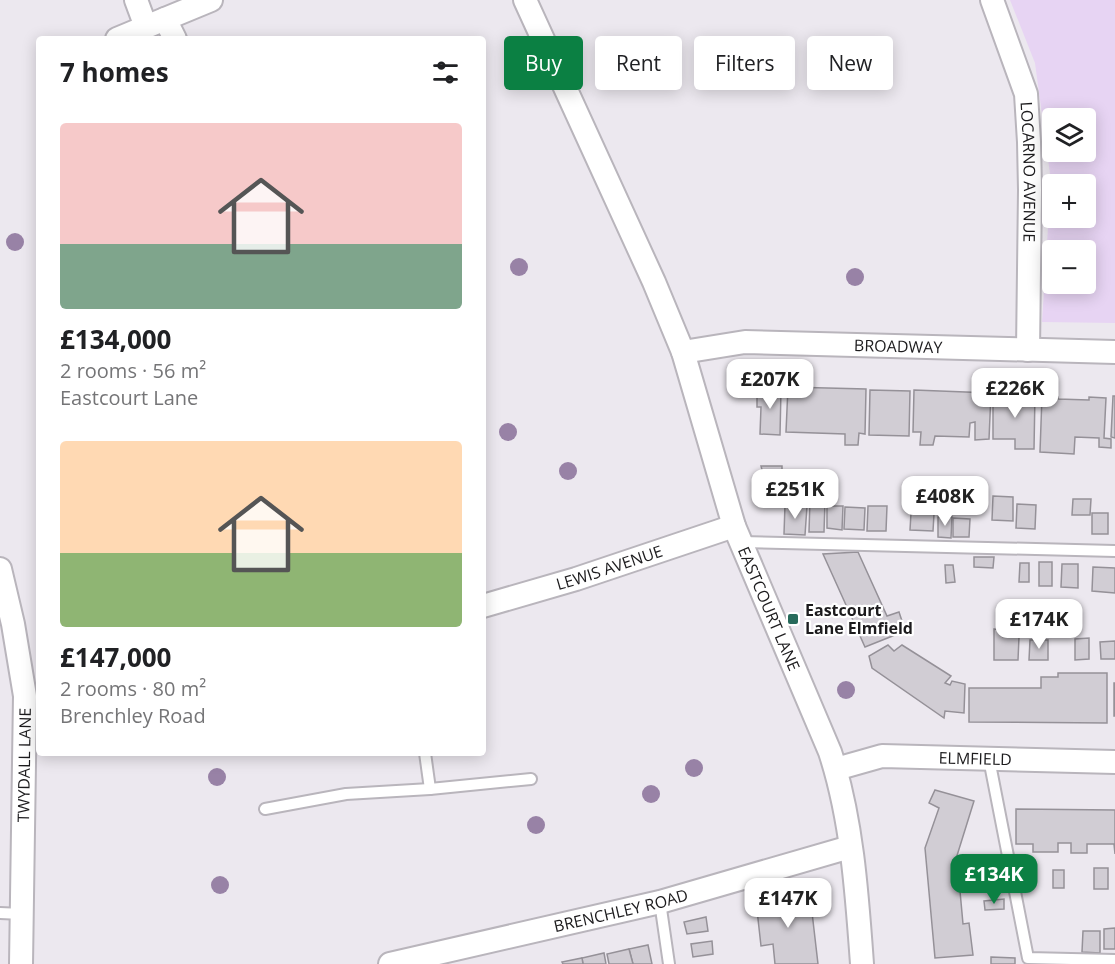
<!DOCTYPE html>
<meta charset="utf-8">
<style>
body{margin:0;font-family:"Open Sans",sans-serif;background:#f2f2f2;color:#202124;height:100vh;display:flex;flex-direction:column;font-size:22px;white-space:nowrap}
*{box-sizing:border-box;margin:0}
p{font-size:20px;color:#757577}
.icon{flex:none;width:33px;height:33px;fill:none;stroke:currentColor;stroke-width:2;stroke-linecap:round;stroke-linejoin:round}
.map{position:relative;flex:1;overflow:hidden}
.sheet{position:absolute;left:36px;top:36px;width:450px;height:720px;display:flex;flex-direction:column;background:#fff;border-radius:6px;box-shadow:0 3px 15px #0003}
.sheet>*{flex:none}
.banner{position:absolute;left:504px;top:36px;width:520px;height:54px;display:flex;gap:12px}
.buttons{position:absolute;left:1042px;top:108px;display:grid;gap:12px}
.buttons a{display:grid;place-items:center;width:54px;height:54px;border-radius:6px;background:#fff;box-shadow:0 3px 15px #0003;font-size:30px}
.price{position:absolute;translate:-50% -51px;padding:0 14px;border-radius:12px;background:#fff;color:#222;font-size:20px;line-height:39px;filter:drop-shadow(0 2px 3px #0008)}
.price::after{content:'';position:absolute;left:50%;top:36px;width:18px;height:14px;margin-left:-9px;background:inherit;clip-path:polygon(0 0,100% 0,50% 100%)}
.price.on{background:#0b8043;color:#fff}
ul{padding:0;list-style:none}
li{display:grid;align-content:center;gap:12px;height:318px;padding:0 24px}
li span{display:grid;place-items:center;height:186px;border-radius:6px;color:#555}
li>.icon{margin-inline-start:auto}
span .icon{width:108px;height:108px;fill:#fffc;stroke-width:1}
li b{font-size:26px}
h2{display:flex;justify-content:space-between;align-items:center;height:72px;padding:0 24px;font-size:26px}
.tag{padding:0 21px;border-radius:6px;background:#fff;box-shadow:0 3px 15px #0003;font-size:21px;line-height:54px}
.tag.on{background:#0b8043;color:#fff}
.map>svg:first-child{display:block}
.green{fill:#e7d4f3;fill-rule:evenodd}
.building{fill:#d1cdd4;stroke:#959198;stroke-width:1.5}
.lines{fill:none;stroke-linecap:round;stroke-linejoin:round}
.lane-casing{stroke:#b9b5bc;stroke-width:14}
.street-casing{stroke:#b9b5bc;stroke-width:26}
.lane{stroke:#fff;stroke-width:10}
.street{stroke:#fff;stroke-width:22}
.tree{fill:#9882a6}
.poi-dot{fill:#276a5b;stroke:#fff;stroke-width:2}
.labels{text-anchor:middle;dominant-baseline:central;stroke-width:4.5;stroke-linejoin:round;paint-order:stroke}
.street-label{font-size:16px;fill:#1c1b1d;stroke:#fff}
.poi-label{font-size:16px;font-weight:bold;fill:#1c1b1d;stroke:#fff;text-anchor:start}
</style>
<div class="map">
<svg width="1115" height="964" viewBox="0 0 1115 964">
<rect width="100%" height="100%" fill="#ece8ef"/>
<!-- green -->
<path class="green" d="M1010,0H1115V323L1042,322L1051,181L1035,63ZM1053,118H1086V152H1053ZM1053,184H1086V218H1053ZM1053,250H1086V284H1053Z"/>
<!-- building -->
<g class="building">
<polygon points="788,387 866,389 865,434 859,433 858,445 845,445 845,434 786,432"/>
<polygon points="757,388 781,389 780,435 760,434 761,407 757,407"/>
<polygon points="870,390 910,391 909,436 869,435"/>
<polygon points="914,390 991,393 989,439 975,440 975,422 970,423 969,437 935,436 933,445 920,445 921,432 913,432"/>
<polygon points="993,394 1035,394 1034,449 1015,449 1015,439 993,439"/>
<polygon points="1042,396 1058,397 1058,399 1089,400 1089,397 1106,398 1104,438 1111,439 1111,448 1099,447 1099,438 1075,437 1074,454 1040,452"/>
<polygon points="1113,396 1115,396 1115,438 1111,437"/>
<polygon points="761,466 782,466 782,498 769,497"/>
<polygon points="993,496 1013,497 1013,521 992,520"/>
<polygon points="1073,499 1091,499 1090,515 1072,515"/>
<polygon points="810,500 825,501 824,532 809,532"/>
<polygon points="1017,504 1036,505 1035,529 1016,528"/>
<polygon points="785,505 807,506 805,535 784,534"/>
<polygon points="827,506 843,506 842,530 827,528"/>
<polygon points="868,506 887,506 886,531 867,531"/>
<polygon points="845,507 865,508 864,530 844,529"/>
<polygon points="911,513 934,514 933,531 910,530"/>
<rect x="1092" y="513" width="16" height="21"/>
<polygon points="938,517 952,517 951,538 938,537"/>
<polygon points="953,518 970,519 969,537 953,537"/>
<polygon points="858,552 887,616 899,612 904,627 893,631 895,635 865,647 823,554"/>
<polygon points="974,557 994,557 993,568 974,567"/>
<rect x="1039" y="562" width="13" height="24"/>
<polygon points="1020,563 1029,563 1029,582 1019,582"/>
<polygon points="1062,564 1078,564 1078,588 1061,587"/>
<polygon points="945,565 953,565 955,582 946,583"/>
<polygon points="1093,567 1115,568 1115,593 1092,591"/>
<polygon points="994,629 1003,630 1003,637 1019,637 1018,660 994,660"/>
<polygon points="1089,638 1089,659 1075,660 1075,639"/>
<polygon points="1030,640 1048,640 1048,660 1029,660"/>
<polygon points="1115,641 1115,659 1101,659 1100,642"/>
<polygon points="888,645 894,651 902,645 951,676 945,683 950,685 952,681 965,684 964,713 945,711 944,718 872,668 869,656"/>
<polygon points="1058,673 1107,673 1107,723 969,722 969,688 1041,688 1041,677 1058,677"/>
<rect x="1114" y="683" width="1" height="33"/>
<polygon points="935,790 974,801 955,862 957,868 966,868 968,878 959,880 963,924 969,923 973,955 935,958 925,848 939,808 929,803"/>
<polygon points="1016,809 1115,810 1115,854 1114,844 1087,844 1087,853 1071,853 1071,843 1058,843 1058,852 1033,852 1033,844 1016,844"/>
<rect x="1094" y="868" width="14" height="21"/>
<rect x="1053" y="870" width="11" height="18"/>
<polygon points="810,895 818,964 775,964 773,944 761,946 756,901"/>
<polygon points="1004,899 1004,909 985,910 984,901"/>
<polygon points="706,917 708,931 687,934 684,922"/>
<polygon points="1115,928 1115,949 1104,949 1104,929"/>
<polygon points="1083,931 1100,931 1100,953 1082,952"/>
<polygon points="712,941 713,954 693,957 691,944"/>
<polygon points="648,945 652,964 633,964 629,949"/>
<polygon points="629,949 633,964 609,964 607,954"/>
<polygon points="604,953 606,964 583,964 582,958"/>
<polygon points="991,957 1015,958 1015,964 991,964"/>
<polygon points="582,958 583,964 563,964 562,962"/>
</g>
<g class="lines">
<defs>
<g id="lane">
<polyline points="741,542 1115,551"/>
<polyline points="425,753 430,789"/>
<polyline points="989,759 1028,958 1115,960"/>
<polyline points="265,809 346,794 430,789 531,779"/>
<polyline points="660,902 669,964"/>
<polyline points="0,913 22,914"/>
</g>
<g id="street">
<polyline points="136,0 146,27"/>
<path id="s1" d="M525,0L654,282L683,352L734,526L830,752C852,819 857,894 862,964"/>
<path id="s2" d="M992,0L1026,94L1029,142L1030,190L1028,350"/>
<polyline points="165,19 211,0"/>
<polyline points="117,39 165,19 175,39"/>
<path id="s3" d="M683,352L745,342L1115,352"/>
<polyline points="0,569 13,624 25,696 21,964"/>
<path id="s4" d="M483,606L576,579L734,526"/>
<path id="s5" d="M836,769L882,756L1115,762"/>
<path id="s6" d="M390,964L660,902L850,847"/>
</g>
</defs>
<!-- lane casing -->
<use href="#lane" class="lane-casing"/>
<!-- street casing -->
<use href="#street" class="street-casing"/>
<!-- lane -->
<use href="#lane" class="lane"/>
<!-- street -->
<use href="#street" class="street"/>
</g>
<!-- trees -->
<g class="tree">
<circle cx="15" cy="242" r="9"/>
<circle cx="519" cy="267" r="9"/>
<circle cx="855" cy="277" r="9"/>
<circle cx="508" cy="432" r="9"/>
<circle cx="568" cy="471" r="9"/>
<circle cx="846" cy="690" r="9"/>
<circle cx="694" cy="768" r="9"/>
<circle cx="217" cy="777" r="9"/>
<circle cx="651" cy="794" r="9"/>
<circle cx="536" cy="825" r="9"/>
<circle cx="220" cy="885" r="9"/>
</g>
<!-- markers -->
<rect class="poi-dot" x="787" y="613" width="12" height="12" rx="3"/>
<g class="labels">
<!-- street labels -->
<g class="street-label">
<text stroke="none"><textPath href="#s2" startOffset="178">LOCARNO AVENUE</textPath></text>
<text stroke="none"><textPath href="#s3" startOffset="216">BROADWAY</textPath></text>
<text stroke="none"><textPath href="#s4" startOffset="132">LEWIS AVENUE</textPath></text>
<text stroke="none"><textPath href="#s1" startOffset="657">EASTCOURT LANE</textPath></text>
<text stroke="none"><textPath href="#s5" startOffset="141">ELMFIELD</textPath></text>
<text transform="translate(24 765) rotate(-89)">TWYDALL LANE</text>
<text stroke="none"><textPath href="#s6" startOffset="237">BRENCHLEY ROAD</textPath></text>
</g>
<!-- poi labels -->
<g class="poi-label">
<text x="805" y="610">Eastcourt<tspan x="805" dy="18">Lane Elmfield</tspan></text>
</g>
</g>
</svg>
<div class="buttons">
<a><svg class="icon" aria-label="layers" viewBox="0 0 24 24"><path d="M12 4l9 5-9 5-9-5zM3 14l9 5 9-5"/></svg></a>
<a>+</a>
<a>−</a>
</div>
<b class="price" style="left:770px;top:410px">£207K</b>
<b class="price" style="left:1015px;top:419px">£226K</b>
<b class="price" style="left:795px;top:520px">£251K</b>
<b class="price" style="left:945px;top:527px">£408K</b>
<b class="price" style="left:1039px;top:650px">£174K</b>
<b class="price on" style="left:994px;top:905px">£134K</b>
<b class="price" style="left:788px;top:929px">£147K</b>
<div class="banner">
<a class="tag on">Buy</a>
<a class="tag">Rent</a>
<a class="tag">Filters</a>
<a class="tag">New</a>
</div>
<section class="sheet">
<h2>7 homes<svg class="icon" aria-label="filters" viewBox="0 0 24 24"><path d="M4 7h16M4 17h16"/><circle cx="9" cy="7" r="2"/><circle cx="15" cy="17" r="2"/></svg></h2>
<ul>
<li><span style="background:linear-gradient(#f6c9c9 65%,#7fa58c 0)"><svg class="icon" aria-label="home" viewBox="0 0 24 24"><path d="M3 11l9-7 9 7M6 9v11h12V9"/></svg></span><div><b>£134,000</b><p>2 rooms · 56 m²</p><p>Eastcourt Lane</p></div></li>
<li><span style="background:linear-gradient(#ffd9b3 60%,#8fb573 0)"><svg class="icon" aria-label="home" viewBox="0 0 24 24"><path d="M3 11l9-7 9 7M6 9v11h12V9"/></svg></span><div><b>£147,000</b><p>2 rooms · 80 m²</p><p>Brenchley Road</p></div></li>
</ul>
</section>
</div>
